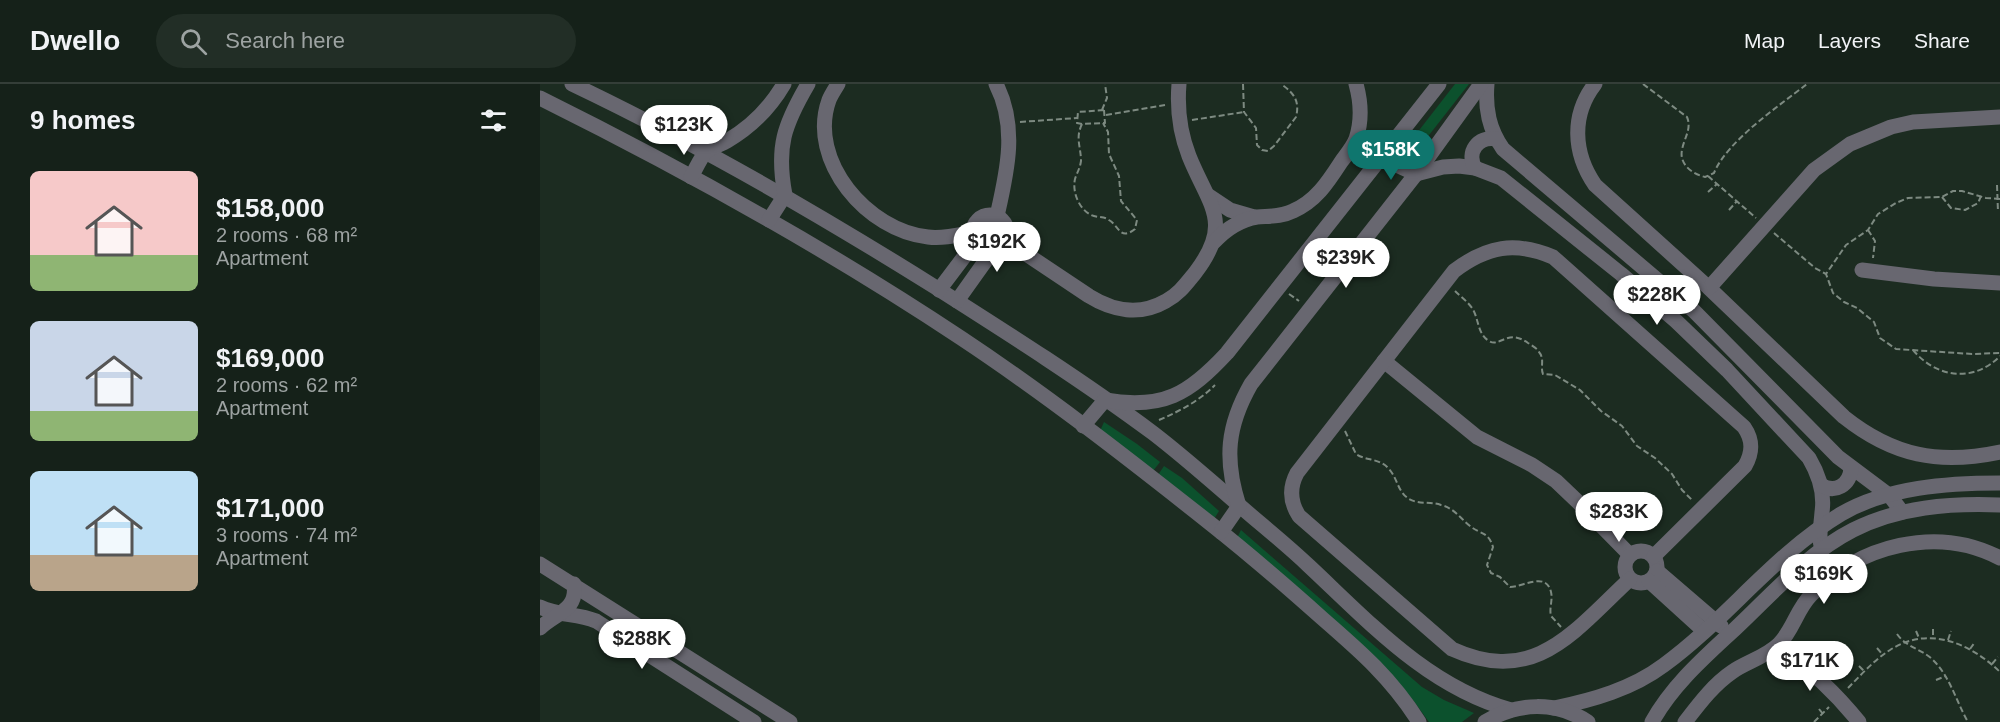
<!DOCTYPE html>
<meta charset="utf-8">
<style>
body{margin:0;font-family:Helvetica,sans-serif;background:#222e26;color:#f1f3f6;height:100vh;display:flex;flex-direction:column;font-size:22px;white-space:nowrap}
*{box-sizing:border-box;margin:0}
p{font-size:20px;color:#9da3a2}
.icon{flex:none;width:33px;height:33px;fill:none;stroke:currentColor;stroke-width:2;stroke-linecap:round;stroke-linejoin:round}
.map{position:relative;flex:1;overflow:hidden}
.sheet{display:flex;flex-direction:column;background:#152119;width:540px}
.sheet>*{flex:none}
.price{position:absolute;translate:-50% -51px;padding:0 14px;border-radius:21px;background:#fff;color:#222;font-size:20px;line-height:39px;filter:drop-shadow(0 2px 3px #0008)}
.price::after{content:'';position:absolute;left:50%;top:36px;width:18px;height:14px;margin-left:-9px;background:inherit;clip-path:polygon(0 0,100% 0,50% 100%)}
.price.on{background:#0f766e;color:#fff}
ul{padding:0;list-style:none}
li{display:flex;align-items:center;gap:18px;height:150px;padding:0 30px}
li span{display:grid;place-items:center;flex:none;width:168px;height:120px;border-radius:9px;color:#555}
li>.icon{margin-inline-start:auto}
span .icon{width:72px;height:72px;fill:#fffc;stroke-width:1}
li b{font-size:26px}
h2{display:flex;justify-content:space-between;align-items:center;height:72px;padding:0 30px;font-size:26px}
header{display:flex;align-items:center;gap:36px;box-sizing:border-box;height:84px;padding:0 30px;background:#152119;border-bottom:2px solid #343e38}
header strong{font-size:28px}
nav{display:flex;gap:33px;margin-inline-start:auto;font-size:21px}
.search{width:420px;height:54px;background:#222e26;display:flex;align-items:center;gap:15px;box-sizing:border-box;padding:0 21px;border-radius:33px;color:#9da3a2;font-size:22px}
main{display:flex;flex:1;min-height:0}
.map>svg:first-child{display:block}
.green{fill:#0c512d}
.lines{fill:none;stroke-linecap:round;stroke-linejoin:round}
.path{stroke:#7d8a81;stroke-width:2;stroke-dasharray:6 3;stroke-linecap:butt}
.minor{stroke:#686770;stroke-width:15}
</style>
<header>
<strong>Dwello</strong>
<div class="search"><svg class="icon" aria-label="search" viewBox="0 0 24 24"><circle cx="10" cy="10" r="6"/><path d="M15 15l6 6"/></svg>Search here</div>
<nav><a>Map</a><a>Layers</a><a>Share</a></nav>
</header>
<main>
<section class="sheet">
<h2>9 homes<svg class="icon" aria-label="filters" viewBox="0 0 24 24"><path d="M4 7h16M4 17h16"/><circle cx="9" cy="7" r="2"/><circle cx="15" cy="17" r="2"/></svg></h2>
<ul>
<li><span style="background:linear-gradient(#f6c9c9 70%,#8fb573 0)"><svg class="icon" aria-label="home" viewBox="0 0 24 24"><path d="M3 11l9-7 9 7M6 9v11h12V9"/></svg></span><div><b>$158,000</b><p>2 rooms · 68 m²</p><p>Apartment</p></div></li>
<li><span style="background:linear-gradient(#c9d6e8 75%,#8fb573 0)"><svg class="icon" aria-label="home" viewBox="0 0 24 24"><path d="M3 11l9-7 9 7M6 9v11h12V9"/></svg></span><div><b>$169,000</b><p>2 rooms · 62 m²</p><p>Apartment</p></div></li>
<li><span style="background:linear-gradient(#bfe0f5 70%,#b9a48a 0)"><svg class="icon" aria-label="home" viewBox="0 0 24 24"><path d="M3 11l9-7 9 7M6 9v11h12V9"/></svg></span><div><b>$171,000</b><p>3 rooms · 74 m²</p><p>Apartment</p></div></li>
</ul>
</section>
<div class="map">
<svg width="1460" height="638" viewBox="0 0 1460 638">
<rect width="100%" height="100%" fill="#1c2c21"/>
<!-- green -->
<g class="green">
<polygon points="915,0 929,0 868,78 856,76"/>
<polygon points="564,338 597,360 620,378 613,387 560,347"/>
<polygon points="624,382 642,394 679,427 674,435 618,391"/>
<polygon points="701,446 882,603 904,616 934,629 922,638 889,638 873,616 697,454"/>
</g>
<g class="lines">
<!-- path -->
<g class="path">
<path d="M703,0L704,28L716,44L717,61L722,66L728,67L734,62L756,33C760,17 754,9 741,0"/>
<path d="M1103,0L1147,33C1152,45 1144,54 1142,66C1139,80 1152,90 1165,93L1174,89C1187,57 1240,21 1267,0"/>
<polyline points="562,26 567,14 565,0"/>
<polygon points="564,26 565,39 542,40 537,39 538,28"/>
<polyline points="566,31 625,21"/>
<polyline points="652,36 704,28"/>
<polyline points="480,38 537,34"/>
<path d="M542,40C535,54 541,63 541,77C540,84 537,89 535,95C532,108 539,125 551,131C557,134 564,132 569,136C579,142 580,157 595,145L597,136L581,117L579,92L569,70L568,48L563,39"/>
<polyline points="1168,92 1216,134"/>
<polyline points="1457,101 1458,128"/>
<polyline points="1168,108 1177,100"/>
<polyline points="1402,113 1411,124 1425,126 1438,119 1441,112"/>
<polyline points="1460,115 1446,114 1422,107 1413,107 1402,113 1368,114 1356,119 1338,130 1328,146 1306,161 1286,190 1293,209 1304,218 1317,224 1334,238 1340,254 1356,265 1432,270 1460,269"/>
<polyline points="1189,126 1197,117"/>
<polyline points="1328,146 1335,157 1333,174"/>
<polyline points="1234,149 1275,184 1286,190"/>
<path d="M915,207C920,212 927,217 932,224C939,234 937,250 949,257C960,264 967,244 988,259C991,261 997,264 999,268C1005,275 1000,283 1003,290L1015,291L1040,306L1061,327L1082,342L1097,362L1115,374L1132,390L1142,406L1153,417"/>
<polyline points="749,210 759,217"/>
<path d="M1373,266C1396,294 1434,299 1460,272"/>
<path d="M619,336C640,327 659,317 675,301"/>
<path d="M805,347L816,370C826,377 840,374 849,385C858,395 857,407 869,415C880,421 890,417 901,421C914,424 920,434 930,442C941,451 948,447 953,463L947,481L951,489L960,493L970,503C983,503 1006,487 1011,508C1013,516 1009,524 1011,532L1021,543"/>
<polyline points="1393,545 1393,553"/>
<polyline points="1376,547 1379,554"/>
<path d="M1357,550C1366,563 1381,565 1392,575C1410,592 1416,617 1428,638"/>
<polyline points="1408,556 1411,547"/>
<polyline points="1337,564 1343,571"/>
<polyline points="1430,565 1435,558"/>
<polyline points="1452,580 1458,573"/>
<polyline points="1319,582 1325,588"/>
<polyline points="1396,596 1406,592"/>
<path d="M1308,604C1321,591 1334,576 1350,566C1388,541 1430,559 1460,588"/>
<polyline points="1279,625 1283,630"/>
<polyline points="1274,638 1289,623"/>
</g>
<!-- minor -->
<g class="minor">
<path d="M32,0C158,60 277,129 395,203C469,250 543,297 613,349C643,372 671,397 700,422C723,442 747,461 769,482C830,539 888,603 971,626"/>
<path d="M298,0C295,5 291,11 289,16C267,77 328,147 388,153C403,155 418,151 433,148"/>
<path d="M456,0C478,43 467,88 457,132"/>
<path d="M947,0C945,25 949,45 963,65L1154,227L1298,373L1350,412L1362,428"/>
<path d="M1055,0C1031,31 1033,69 1055,101L1169,204L1304,333C1353,372 1399,381 1460,368"/>
<path d="M0,14C145,86 287,165 421,254C507,311 590,376 671,440C709,470 746,502 783,535C821,568 852,595 879,638"/>
<path d="M841,74L876,90L903,83L919,82L935,84L961,94L1081,190L1136,237L1187,286L1269,374C1279,391 1285,408 1282,428C1281,443 1278,452 1282,466"/>
<path d="M935,84C926,68 938,52 956,55"/>
<path d="M151,93C156,85 160,74 166,68C171,63 181,61 187,57C211,43 230,24 244,0"/>
<polyline points="669,112 690,126 714,133"/>
<circle cx="450" cy="148" r="17"/>
<path d="M229,136L245,111C236,63 244,41 268,0"/>
<path d="M465,156L549,212C573,227 600,232 626,217C639,210 646,200 655,189C694,138 669,122 649,72C640,49 637,24 639,0"/>
<path d="M674,158C686,145 699,136 717,133C730,132 741,133 753,127C776,117 788,98 801,78C806,71 813,63 816,55C822,37 821,18 816,0"/>
<polyline points="1322,186 1394,195 1460,199"/>
<polyline points="1169,204 1274,86 1310,60 1351,43 1373,38 1460,33"/>
<polyline points="399,206 436,157"/>
<polyline points="417,217 454,165"/>
<polyline points="844,277 937,353 992,381 1016,397 1037,417 1090,471"/>
<path d="M543,342L565,316C623,326 649,310 687,269L899,0"/>
<path d="M1281,401C1295,410 1310,401 1311,384"/>
<path d="M681,448L699,422C684,375 687,342 711,300L876,90L941,0"/>
<circle cx="1101" cy="483" r="16"/>
<polyline points="0,480 250,638"/>
<polyline points="1117,487 1181,542"/>
<path d="M1090,495C1034,547 995,603 912,565L759,432C750,418 749,404 757,389L914,187C947,162 975,157 1013,173L1204,343C1213,356 1213,368 1205,382L1114,472"/>
<polyline points="1109,497 1164,547"/>
<path d="M0,523C18,532 37,529 56,537L214,638"/>
<path d="M0,544C16,529 38,526 34,500"/>
<path d="M1238,562C1269,584 1295,608 1319,638"/>
<path d="M1014,624C1053,616 1092,605 1124,581C1186,536 1234,470 1301,430C1347,403 1408,399 1460,399"/>
<path d="M945,638C978,618 1016,617 1048,638"/>
<path d="M1112,638C1133,600 1166,572 1197,543C1233,509 1268,469 1313,446C1359,423 1409,419 1460,421"/>
<path d="M1145,638C1159,620 1173,601 1192,588C1206,578 1226,573 1239,560C1253,546 1257,525 1271,511C1319,461 1397,441 1460,474"/>
</g>
</g>
</svg>
<b class="price" style="left:144px;top:72px">$123K</b>
<b class="price on" style="left:851px;top:97px">$158K</b>
<b class="price" style="left:457px;top:189px">$192K</b>
<b class="price" style="left:806px;top:205px">$239K</b>
<b class="price" style="left:1117px;top:242px">$228K</b>
<b class="price" style="left:1079px;top:459px">$283K</b>
<b class="price" style="left:1284px;top:521px">$169K</b>
<b class="price" style="left:102px;top:586px">$288K</b>
<b class="price" style="left:1270px;top:608px">$171K</b>
</div>
</main>
